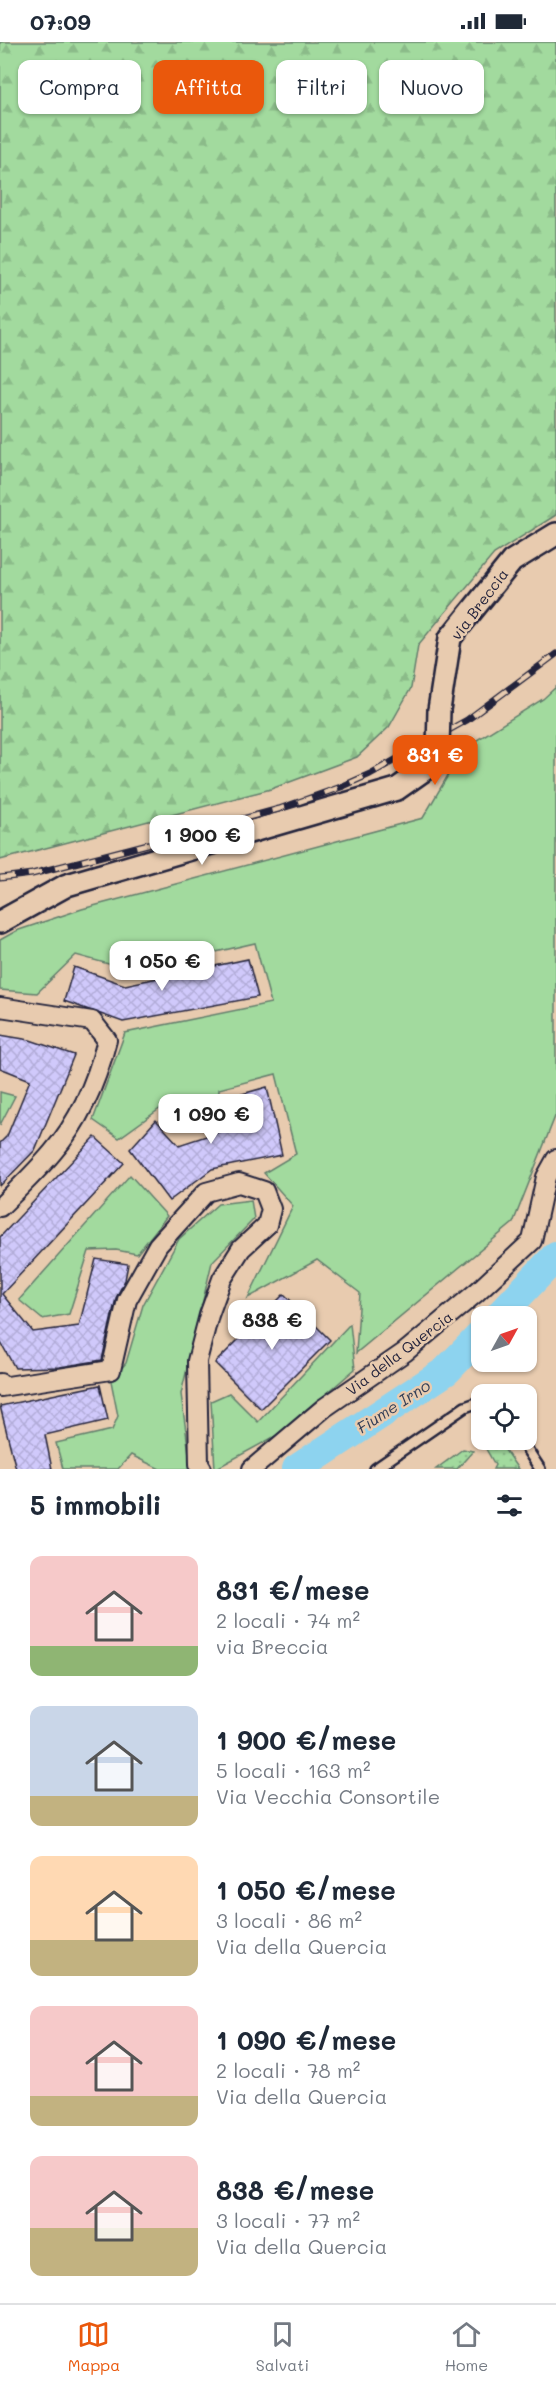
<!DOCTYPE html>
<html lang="it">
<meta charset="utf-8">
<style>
body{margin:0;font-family:Mali,sans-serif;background:#f2f2f3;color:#1f2937;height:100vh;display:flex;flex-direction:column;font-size:22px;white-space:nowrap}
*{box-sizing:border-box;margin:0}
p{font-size:20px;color:#747a83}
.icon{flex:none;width:33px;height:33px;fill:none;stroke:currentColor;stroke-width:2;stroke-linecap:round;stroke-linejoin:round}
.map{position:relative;height:1427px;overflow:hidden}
.drawer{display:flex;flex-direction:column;background:#fff;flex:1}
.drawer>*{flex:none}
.hud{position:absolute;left:18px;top:18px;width:520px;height:54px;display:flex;gap:12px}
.needle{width:39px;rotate:50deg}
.buttons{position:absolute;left:471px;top:1264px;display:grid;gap:12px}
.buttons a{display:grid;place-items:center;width:66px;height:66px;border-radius:12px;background:#fff;box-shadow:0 2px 4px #0004;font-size:30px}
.price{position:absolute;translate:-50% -51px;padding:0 14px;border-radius:12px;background:#fff;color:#222;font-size:20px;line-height:39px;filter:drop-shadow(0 2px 3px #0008)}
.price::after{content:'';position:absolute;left:50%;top:36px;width:18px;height:14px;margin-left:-9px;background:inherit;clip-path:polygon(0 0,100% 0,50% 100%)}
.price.current{background:#ea580c;color:#fff}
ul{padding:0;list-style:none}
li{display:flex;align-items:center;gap:18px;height:150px;padding:0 30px}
li span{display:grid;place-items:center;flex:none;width:168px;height:120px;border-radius:12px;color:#555}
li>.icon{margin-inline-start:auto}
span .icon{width:72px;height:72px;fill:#fffc;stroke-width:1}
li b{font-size:26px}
h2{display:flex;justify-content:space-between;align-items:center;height:72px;padding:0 30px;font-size:26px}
.pill{padding:0 21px;border-radius:12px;background:#fff;box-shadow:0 2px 4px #0004;font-size:21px;line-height:54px}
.pill.current{background:#ea580c;color:#fff}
.status{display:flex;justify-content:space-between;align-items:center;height:42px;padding:0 30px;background:#fff;direction:ltr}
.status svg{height:16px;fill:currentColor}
.dock{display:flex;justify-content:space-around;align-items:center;height:84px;border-top:2px solid #e0e1e3;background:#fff;font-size:16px;color:#747a83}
.dock a{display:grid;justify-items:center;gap:3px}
.dock .current{color:#ea580c}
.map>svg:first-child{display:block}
.grass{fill:url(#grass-dots);stroke:#627e6c;stroke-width:1.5}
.forest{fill:url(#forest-firs);stroke:#627e6c;stroke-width:1.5}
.park{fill:#a2da9e;stroke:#627e6c;stroke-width:1.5}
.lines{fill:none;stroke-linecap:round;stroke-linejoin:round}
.river{stroke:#8dd3ef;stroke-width:30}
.building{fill:url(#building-cross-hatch);stroke:#22223b;stroke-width:1.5}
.service-casing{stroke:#22223b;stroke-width:14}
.minor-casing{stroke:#22223b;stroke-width:22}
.tertiary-casing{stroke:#22223b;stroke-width:26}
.service{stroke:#e8cbaf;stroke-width:9}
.minor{stroke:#e8cbaf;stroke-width:18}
.tertiary{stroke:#e8cbaf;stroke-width:21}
.rail-casing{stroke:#22223b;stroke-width:7}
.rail{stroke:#e8cbaf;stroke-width:4.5;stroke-dasharray:14;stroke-linecap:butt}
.tertiary-bridge-casing{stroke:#22223b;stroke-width:26;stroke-linecap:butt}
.tertiary-bridge{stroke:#e8cbaf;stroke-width:21}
.labels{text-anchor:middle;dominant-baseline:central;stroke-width:5;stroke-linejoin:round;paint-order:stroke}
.street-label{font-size:15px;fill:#22223b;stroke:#e8cbaf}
.water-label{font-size:16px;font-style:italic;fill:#323d56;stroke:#e8cbaf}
</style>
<div class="status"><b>07:09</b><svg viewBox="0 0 49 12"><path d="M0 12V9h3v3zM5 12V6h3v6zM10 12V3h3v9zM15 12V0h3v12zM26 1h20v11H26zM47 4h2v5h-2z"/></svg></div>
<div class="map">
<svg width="556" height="1427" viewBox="0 0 556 1427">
<defs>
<pattern id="grass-dots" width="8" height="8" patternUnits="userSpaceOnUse" patternTransform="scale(1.5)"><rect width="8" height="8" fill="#a2da9e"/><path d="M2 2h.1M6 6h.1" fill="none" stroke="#8bbb89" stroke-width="1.8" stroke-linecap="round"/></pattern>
<pattern id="forest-firs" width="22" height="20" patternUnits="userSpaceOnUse" patternTransform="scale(1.5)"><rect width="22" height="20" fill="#a2da9e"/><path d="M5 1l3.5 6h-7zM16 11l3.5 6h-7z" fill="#8bbb89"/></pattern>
<pattern id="building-cross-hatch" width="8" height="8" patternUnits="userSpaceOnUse" patternTransform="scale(1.5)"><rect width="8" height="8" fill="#d0c9fb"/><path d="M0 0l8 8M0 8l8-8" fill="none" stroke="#b2acd8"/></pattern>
</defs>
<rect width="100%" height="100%" fill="#e8cbaf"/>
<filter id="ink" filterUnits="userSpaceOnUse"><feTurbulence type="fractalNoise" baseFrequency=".0167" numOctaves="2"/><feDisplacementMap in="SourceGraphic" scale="12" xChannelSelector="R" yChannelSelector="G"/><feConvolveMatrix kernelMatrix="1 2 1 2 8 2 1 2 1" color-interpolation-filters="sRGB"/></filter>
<g filter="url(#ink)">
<!-- grass -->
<g class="grass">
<polygon points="491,1398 498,1398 518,1427 493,1427 495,1423 486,1407"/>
<polygon points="463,1407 473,1409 457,1427 436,1427"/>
</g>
<!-- forest -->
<polygon class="forest" points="0,0 556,0 556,473 494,512 418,603 411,646 389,685 357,715 271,747 0,818"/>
<!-- park -->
<g class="park">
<polygon points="556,645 556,1072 513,1181 356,1311 360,1251 317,1218 248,1256 293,1164 264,1131 296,1112 276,1032 219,1047 218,1073 185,1087 161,1066 119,1096 93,1078 125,991 271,961 255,901 134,929 76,913 37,951 0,948 0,898 16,889 82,867 423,776 464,706 543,657"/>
<polygon points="0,1050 15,1054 0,1083"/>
<polygon points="130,1133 167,1174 137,1212 116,1208 89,1209 69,1272 42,1277 19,1258"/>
<polygon points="251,1158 254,1177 212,1220 181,1352 191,1427 160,1427 131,1413 118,1427 63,1427 56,1401 112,1388 118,1374 111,1339 126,1321 143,1263 179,1197 218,1162"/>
<polygon points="350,1282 355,1327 281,1391 215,1427 211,1359 229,1351 258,1380"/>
</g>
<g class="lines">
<!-- river -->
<g class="river">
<polyline points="498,1275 556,1214"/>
<polyline points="297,1427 446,1329 482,1292"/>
</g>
</g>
<!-- building -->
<g class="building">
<polygon points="248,917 258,955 123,980 64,959 74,925 125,943"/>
<polygon points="0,993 30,998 74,1013 35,1108 0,1144 0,1101 7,1094 30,1038 0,1026"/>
<polygon points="267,1045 282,1113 212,1127 169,1159 130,1107 156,1078 179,1103 234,1085 228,1056"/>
<polygon points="95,1095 124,1121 2,1252 33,1290 79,1284 96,1217 128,1222 125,1238 116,1256 102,1318 60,1325 15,1326 0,1299 0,1195"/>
<polygon points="284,1252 330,1298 261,1367 215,1321"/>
<polygon points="100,1343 108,1378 45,1393 52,1427 16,1427 0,1364"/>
</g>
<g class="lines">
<defs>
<g id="service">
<polyline points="521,1398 540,1427"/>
<polyline points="375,1427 465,1365 482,1359"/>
</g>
<g id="minor">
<path d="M0,965L92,979L107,998C97,1038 79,1080 52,1111C36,1130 17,1148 0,1165"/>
<polyline points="0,1341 1,1345 111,1328 127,1258 158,1203 206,1150 239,1141 264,1149 271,1167 267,1183 241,1207 222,1237 209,1273 197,1319 199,1422 202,1427"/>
<polyline points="252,1427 324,1366 405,1310 477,1250 532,1199 546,1135 556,1117"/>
</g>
<g id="tertiary">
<polyline points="439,668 450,596 512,519 556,492"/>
<polyline points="0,880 67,843 397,747 424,728 438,706"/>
</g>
</defs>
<!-- service casing -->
<use href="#service" class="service-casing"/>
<!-- minor casing -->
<use href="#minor" class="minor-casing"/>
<!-- tertiary casing -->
<use href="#tertiary" class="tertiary-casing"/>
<!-- service -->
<use href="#service" class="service"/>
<!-- minor -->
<use href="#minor" class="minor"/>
<!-- tertiary -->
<use href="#tertiary" class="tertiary"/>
<defs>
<polyline id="rail" points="0,836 32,832 202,788 279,767 341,745 370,732 467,678 556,612"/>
</defs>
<!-- rail casing -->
<use href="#rail" class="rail-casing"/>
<!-- rail -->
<use href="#rail" class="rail"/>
<defs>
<polyline id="tertiary-bridge" points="438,706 439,668"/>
</defs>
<!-- tertiary-bridge casing -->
<use href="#tertiary-bridge" class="tertiary-bridge-casing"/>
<!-- tertiary-bridge -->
<use href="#tertiary-bridge" class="tertiary-bridge"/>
</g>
</g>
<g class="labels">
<!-- street labels -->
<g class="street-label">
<text transform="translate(479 562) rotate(-53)">via Breccia</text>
<text transform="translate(399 1311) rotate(-37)">Via della Quercia</text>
</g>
<!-- water labels -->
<g class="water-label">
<text transform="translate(393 1364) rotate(-33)">Fiume Irno</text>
</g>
</g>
</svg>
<div class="buttons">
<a><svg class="needle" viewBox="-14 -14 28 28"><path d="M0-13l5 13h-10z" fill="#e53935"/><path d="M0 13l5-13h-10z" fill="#747a83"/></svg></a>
<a><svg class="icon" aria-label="locate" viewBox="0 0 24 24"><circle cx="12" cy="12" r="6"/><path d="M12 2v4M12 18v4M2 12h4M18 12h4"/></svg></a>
</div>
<b class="price current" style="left:435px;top:744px">831 €</b>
<b class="price" style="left:202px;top:824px">1 900 €</b>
<b class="price" style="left:162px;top:950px">1 050 €</b>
<b class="price" style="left:211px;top:1103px">1 090 €</b>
<b class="price" style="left:272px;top:1309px">838 €</b>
<div class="hud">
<a class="pill">Compra</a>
<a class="pill current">Affitta</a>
<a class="pill">Filtri</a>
<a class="pill">Nuovo</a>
</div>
</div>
<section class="drawer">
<h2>5 immobili<svg class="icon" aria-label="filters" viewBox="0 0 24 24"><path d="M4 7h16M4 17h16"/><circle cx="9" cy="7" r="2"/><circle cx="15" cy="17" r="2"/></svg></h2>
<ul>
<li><span style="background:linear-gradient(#f6c9c9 75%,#8fb573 0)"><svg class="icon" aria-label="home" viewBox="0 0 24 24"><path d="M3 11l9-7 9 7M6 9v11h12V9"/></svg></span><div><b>831 €/mese</b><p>2 locali · 74 m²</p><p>via Breccia</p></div></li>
<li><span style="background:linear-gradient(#c9d6e8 75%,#c2b280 0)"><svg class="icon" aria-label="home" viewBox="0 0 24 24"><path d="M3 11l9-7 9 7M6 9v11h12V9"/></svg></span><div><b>1 900 €/mese</b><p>5 locali · 163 m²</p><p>Via Vecchia Consortile</p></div></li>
<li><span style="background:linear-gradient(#ffd9b3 70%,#c2b280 0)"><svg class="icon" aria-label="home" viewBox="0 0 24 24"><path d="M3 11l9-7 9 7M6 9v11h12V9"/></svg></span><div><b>1 050 €/mese</b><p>3 locali · 86 m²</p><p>Via della Quercia</p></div></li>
<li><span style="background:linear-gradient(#f6c9c9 75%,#c2b280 0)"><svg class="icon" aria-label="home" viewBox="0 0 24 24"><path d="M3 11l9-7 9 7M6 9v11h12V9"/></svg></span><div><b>1 090 €/mese</b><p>2 locali · 78 m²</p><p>Via della Quercia</p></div></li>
<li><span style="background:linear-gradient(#f6c9c9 60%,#c2b280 0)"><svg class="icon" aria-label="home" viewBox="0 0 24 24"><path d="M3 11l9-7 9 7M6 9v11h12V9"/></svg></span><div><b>838 €/mese</b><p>3 locali · 77 m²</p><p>Via della Quercia</p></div></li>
</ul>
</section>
<nav class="dock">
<a class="current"><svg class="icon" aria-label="map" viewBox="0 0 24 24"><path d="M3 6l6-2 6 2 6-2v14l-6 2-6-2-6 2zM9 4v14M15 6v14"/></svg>Mappa</a>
<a><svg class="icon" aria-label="saved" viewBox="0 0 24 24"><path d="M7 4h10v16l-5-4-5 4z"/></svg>Salvati</a>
<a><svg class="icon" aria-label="home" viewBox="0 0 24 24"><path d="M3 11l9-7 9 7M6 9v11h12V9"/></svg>Home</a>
</nav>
